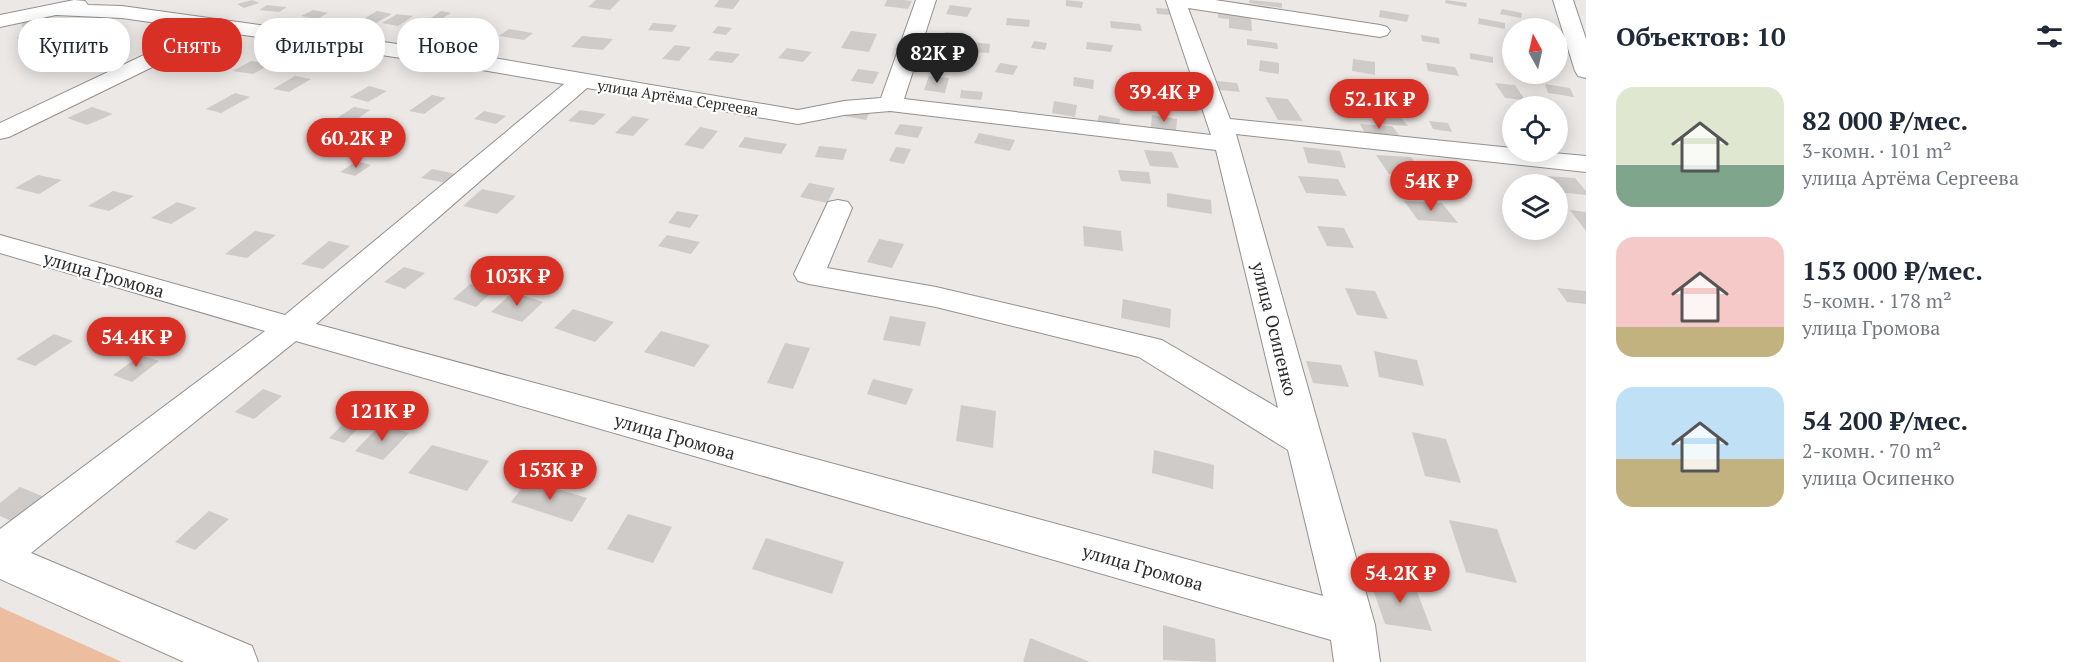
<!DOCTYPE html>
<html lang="ru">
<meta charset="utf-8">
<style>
body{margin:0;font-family:"PT Serif",serif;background:#f2f2f3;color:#1f2937;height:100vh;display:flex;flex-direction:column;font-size:22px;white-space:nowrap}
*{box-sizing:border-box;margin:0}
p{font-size:20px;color:#747a83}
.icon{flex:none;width:33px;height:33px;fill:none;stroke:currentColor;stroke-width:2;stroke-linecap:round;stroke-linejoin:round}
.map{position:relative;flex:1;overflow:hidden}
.side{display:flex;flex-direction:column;background:#fff;width:510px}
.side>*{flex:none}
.top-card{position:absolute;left:18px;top:18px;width:570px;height:54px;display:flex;gap:12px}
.needle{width:39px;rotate:352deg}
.buttons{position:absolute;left:1502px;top:18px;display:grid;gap:12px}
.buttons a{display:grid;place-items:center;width:66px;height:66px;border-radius:50%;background:#fff;box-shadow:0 3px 15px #0003;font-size:30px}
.price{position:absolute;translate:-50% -51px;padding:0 14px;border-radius:21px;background:#d93025;color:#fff;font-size:20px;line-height:39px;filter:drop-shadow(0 2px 3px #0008)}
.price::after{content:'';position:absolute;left:50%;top:36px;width:18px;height:14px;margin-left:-9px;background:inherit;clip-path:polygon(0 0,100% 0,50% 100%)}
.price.active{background:#222;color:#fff}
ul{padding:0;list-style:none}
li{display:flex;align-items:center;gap:18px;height:150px;padding:0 30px}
li span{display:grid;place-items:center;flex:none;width:168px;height:120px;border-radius:18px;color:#555}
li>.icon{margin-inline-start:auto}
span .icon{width:72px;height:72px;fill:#fffc;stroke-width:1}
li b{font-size:26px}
h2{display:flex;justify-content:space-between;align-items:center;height:72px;padding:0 30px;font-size:26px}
.tag{padding:0 21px;border-radius:24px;background:#fff;box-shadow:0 3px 15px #0003;font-size:21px;line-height:54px}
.tag.active{background:#d93025;color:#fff}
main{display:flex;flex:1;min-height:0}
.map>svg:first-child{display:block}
.green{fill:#ecbe9f}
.building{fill:#cfcbc8}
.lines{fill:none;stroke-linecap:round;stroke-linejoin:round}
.minor-casing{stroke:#94908d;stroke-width:2}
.minor{fill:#fff;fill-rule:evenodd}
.labels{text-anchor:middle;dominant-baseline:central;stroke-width:4.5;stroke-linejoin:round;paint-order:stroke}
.far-street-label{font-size:15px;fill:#2d2b2a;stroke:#fff}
.street-label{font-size:18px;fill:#2d2b2a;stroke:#fff}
</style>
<main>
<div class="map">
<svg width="1586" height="662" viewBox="0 0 1586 662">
<rect width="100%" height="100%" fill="#ece8e5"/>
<!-- green -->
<polygon class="green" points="0,607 122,662 0,662"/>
<!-- building -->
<g class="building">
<polygon points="252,0 259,3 244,8 237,4"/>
<polygon points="596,0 620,0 610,10 588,7"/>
<polygon points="719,0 740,0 733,9 714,7"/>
<polygon points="887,0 903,0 912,1 908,9 884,6"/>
<polygon points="1066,0 1083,2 1082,8 1066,6"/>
<polygon points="1250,0 1282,3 1282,8 1249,3"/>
<polygon points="1446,0 1467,3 1466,7 1445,3"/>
<polygon points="267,5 287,7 279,12 259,10"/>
<polygon points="950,5 972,8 967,17 946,14"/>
<polygon points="1156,8 1171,9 1172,15 1157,14"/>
<polygon points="1502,9 1522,13 1521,18 1500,14"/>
<polygon points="313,10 328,13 317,19 301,16"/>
<polygon points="1380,10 1409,15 1407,22 1379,17"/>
<polygon points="377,11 392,14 376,23 360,21"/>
<polygon points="441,11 451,13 441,19 431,18"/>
<polygon points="1218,12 1251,16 1252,31 1229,28 1229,19 1218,18"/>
<polygon points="397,14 413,16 398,26 382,23"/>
<polygon points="49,16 49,22 22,27 22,21"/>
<polygon points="1007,18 1030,20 1029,27 1006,25"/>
<polygon points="1479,18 1505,23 1505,29 1478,24"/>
<polygon points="1110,21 1140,24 1142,31 1111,28"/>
<polygon points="653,23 677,25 672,32 648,30"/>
<polygon points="448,24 460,25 451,32 439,31"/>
<polygon points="718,26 732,28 726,35 712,33"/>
<polygon points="509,29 533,33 524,40 499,36"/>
<polygon points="37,30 48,33 27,41 16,38"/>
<polygon points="410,30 424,32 416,38 402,37"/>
<polygon points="851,31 877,34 869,52 841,48"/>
<polygon points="945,32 965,33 964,40 944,38"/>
<polygon points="73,35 92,38 75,46 55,43"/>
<polygon points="1421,35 1439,38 1440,44 1422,41"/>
<polygon points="582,36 613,39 603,50 571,47"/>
<polygon points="1247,39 1277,43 1278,49 1247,45"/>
<polygon points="1034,41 1047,43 1045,50 1031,48"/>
<polygon points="971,42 990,44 989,53 970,52"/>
<polygon points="1087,42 1113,45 1111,52 1086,49"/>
<polygon points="109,44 130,47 119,53 97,51"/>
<polygon points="675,45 691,47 679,61 662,59"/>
<polygon points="787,48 812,52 803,62 778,58"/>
<polygon points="716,51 740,54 732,63 708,60"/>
<polygon points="917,53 934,55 932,62 915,60"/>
<polygon points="1470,53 1493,57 1493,63 1470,59"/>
<polygon points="191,54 208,57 188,67 171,65"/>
<polygon points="1353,59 1375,62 1375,75 1352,71"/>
<polygon points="1260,60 1279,63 1279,74 1259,71"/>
<polygon points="251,61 271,64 253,74 233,71"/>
<polygon points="1000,63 1018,66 1013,75 995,72"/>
<polygon points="1426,63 1455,67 1459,76 1428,71"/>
<polygon points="858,69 879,72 873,84 851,81"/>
<polygon points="1170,75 1194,77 1195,84 1171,82"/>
<polygon points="295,76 311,79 289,92 273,89"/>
<polygon points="929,76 949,78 945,93 924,90"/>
<polygon points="1132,76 1157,79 1158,91 1131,88"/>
<polygon points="1074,77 1094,80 1093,89 1073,86"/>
<polygon points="1217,81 1237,83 1240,92 1220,90"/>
<polygon points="1495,83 1515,85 1525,100 1505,98"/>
<polygon points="1545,84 1570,88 1574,97 1548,93"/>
<polygon points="369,86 387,91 368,102 350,97"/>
<polygon points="961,90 983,92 981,100 960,98"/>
<polygon points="235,93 250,97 221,113 206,109"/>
<polygon points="432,95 446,98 424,114 409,111"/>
<polygon points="1265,97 1288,99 1303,121 1278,120"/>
<polygon points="1054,101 1077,105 1075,117 1052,113"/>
<polygon points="92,107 113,114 87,125 67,118"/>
<polygon points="354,107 370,110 350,124 334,120"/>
<polygon points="849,108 870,112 866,120 844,116"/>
<polygon points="580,110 606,114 594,125 568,121"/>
<polygon points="484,111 506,116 496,124 474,119"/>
<polygon points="1371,113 1398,114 1408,126 1379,124"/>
<polygon points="1099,115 1120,119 1119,127 1097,123"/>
<polygon points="1152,115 1177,119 1176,131 1151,127"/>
<polygon points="633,116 649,119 633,136 615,133"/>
<polygon points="1429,121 1448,123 1452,132 1433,129"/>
<polygon points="900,124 923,127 918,138 894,134"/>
<polygon points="1360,124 1392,126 1399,135 1365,133"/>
<polygon points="700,127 718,131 703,149 684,145"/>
<polygon points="979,133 1015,140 1010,151 974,143"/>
<polygon points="745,137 787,144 781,154 738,147"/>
<polygon points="819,146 847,149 843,160 815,157"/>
<polygon points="896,147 911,149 904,164 889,161"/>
<polygon points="1303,147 1340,151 1346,168 1308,163"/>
<polygon points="1144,150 1172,152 1179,168 1150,166"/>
<polygon points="1376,155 1411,157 1425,176 1389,174"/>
<polygon points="357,161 371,165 355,176 340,172"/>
<polygon points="1430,161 1451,162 1468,182 1446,181"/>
<polygon points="432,169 456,174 446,183 421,178"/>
<polygon points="1118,170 1149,172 1151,184 1121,181"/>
<polygon points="38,175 62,180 39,194 15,188"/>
<polygon points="1533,175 1575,178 1586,191 1586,195 1557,192 1557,184 1541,184"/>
<polygon points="1298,176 1338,179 1347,196 1306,193"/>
<polygon points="809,183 835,188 827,203 800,197"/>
<polygon points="482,189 516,196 497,214 463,206"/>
<polygon points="113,191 134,196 109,211 88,206"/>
<polygon points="1167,193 1211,200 1212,214 1167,207"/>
<polygon points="1404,201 1442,203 1458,223 1418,220"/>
<polygon points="177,202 197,208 171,224 151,218"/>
<polygon points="1570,210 1586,212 1586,231"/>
<polygon points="677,211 699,215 690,228 668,223"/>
<polygon points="1083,226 1121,231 1123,251 1084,246"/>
<polygon points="1317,226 1344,228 1354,248 1327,246"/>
<polygon points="255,231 276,235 247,258 225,254"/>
<polygon points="667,235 700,242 691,254 658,246"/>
<polygon points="879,239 904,244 892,268 867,262"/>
<polygon points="329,241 350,246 323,269 301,264"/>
<polygon points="404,267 425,273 405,289 384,282"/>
<polygon points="470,284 493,291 476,307 453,299"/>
<polygon points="1345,288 1375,291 1388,319 1357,315"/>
<polygon points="1557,288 1586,291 1586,304 1567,302"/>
<polygon points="513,292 543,302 522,322 491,312"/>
<polygon points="1123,299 1171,309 1170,328 1121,318"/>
<polygon points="573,309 614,322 595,342 554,328"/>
<polygon points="890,316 926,322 920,346 883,340"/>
<polygon points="661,331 710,345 694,367 644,352"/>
<polygon points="54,334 73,341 35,366 16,359"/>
<polygon points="785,343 810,348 793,389 767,383"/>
<polygon points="1374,351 1417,360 1424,386 1379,377"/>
<polygon points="141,355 159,361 132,382 113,375"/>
<polygon points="1306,361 1341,365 1349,387 1313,383"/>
<polygon points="873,379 913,389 906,405 867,394"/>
<polygon points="263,389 282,396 254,419 235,412"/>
<polygon points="961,405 996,411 993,448 956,441"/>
<polygon points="354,413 369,417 344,443 329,438"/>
<polygon points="381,424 409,433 383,460 355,451"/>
<polygon points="1412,432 1446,439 1461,483 1425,476"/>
<polygon points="432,445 489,461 467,491 408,473"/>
<polygon points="1154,450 1214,465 1213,489 1152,473"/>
<polygon points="528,480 587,498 572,522 511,502"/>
<polygon points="20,487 47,498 16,523 0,516 0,503"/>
<polygon points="209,511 229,519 195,550 175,542"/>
<polygon points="628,514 672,527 653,563 607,549"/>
<polygon points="1449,520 1497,529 1517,583 1466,572"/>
<polygon points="766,538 844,562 832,594 752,569"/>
<polygon points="1369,578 1414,584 1432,631 1385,624"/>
<polygon points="1163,625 1215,639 1216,662 1163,660"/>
<polygon points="1030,638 1090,662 1023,662"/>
</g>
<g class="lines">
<defs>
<g id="minor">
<path d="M74,0L85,1L88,5L122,6L470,54L798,110L844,101L881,98L916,0H936L904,99L1211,135L1166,0H1215L1380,25L1387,27L1390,31L1387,35L1380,37L1188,8L1230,119L1512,148V152H1542L1586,156V172L1236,134L1375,625L1380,662H1334L1331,640L296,341L31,553L252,646L258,662H184L0,579V529L265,331L0,253V235L285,315L564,84L470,68L224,32L9,137L0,139V123L199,29L122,18L56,15L0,27V15ZM587,88L798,124L844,115L890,111L1216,150L1278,408L1162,340L936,287L827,268L852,208L848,202L838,200L828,202L794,274L798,281L809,284L936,307L1139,357L1288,450L1323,596L316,324Z"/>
<polygon points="1553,0 1573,0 1586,39 1586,78 1578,76 1575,71"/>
</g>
</defs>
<!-- minor casing -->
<use href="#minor" class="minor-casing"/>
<!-- minor -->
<use href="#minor" class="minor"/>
</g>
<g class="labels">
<!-- far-street labels -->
<g class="far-street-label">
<text transform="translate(678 97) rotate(9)">улица Артёма Сергеева</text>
</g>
<!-- street labels -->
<g class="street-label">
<text transform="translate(104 274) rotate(16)">улица Громова</text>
<text transform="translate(1275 329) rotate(76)">улица Осипенко</text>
<text transform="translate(675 436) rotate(16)">улица Громова</text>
<text transform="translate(1143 567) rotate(16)">улица Громова</text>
</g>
</g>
</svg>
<div class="buttons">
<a><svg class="needle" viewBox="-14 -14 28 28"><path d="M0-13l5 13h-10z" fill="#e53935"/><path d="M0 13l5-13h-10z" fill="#747a83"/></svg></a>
<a><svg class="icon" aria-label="locate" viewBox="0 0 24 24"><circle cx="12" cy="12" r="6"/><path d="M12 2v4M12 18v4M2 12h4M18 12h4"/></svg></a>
<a><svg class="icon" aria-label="layers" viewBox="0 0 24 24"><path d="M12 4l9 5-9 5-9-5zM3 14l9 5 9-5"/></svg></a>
</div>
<b class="price active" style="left:937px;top:84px">82K ₽</b>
<b class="price" style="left:1164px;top:123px">39.4K ₽</b>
<b class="price" style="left:1379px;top:130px">52.1K ₽</b>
<b class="price" style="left:356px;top:169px">60.2K ₽</b>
<b class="price" style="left:1431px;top:212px">54K ₽</b>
<b class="price" style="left:517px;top:307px">103K ₽</b>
<b class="price" style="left:136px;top:368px">54.4K ₽</b>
<b class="price" style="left:382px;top:442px">121K ₽</b>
<b class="price" style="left:550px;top:501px">153K ₽</b>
<b class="price" style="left:1400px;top:604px">54.2K ₽</b>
<div class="top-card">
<a class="tag">Купить</a>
<a class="tag active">Снять</a>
<a class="tag">Фильтры</a>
<a class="tag">Новое</a>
</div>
</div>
<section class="side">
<h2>Объектов: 10<svg class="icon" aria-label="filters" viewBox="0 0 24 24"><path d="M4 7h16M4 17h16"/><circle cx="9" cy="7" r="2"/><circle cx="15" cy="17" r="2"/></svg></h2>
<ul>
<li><span style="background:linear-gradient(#dfe7d0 65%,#7fa58c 0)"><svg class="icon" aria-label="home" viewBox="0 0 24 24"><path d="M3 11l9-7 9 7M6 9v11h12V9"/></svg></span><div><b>82 000 ₽/мес.</b><p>3-комн. · 101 m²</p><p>улица Артёма Сергеева</p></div></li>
<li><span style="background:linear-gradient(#f6c9c9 75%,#c2b280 0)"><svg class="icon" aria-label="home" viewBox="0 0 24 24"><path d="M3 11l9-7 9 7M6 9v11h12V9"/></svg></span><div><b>153 000 ₽/мес.</b><p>5-комн. · 178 m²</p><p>улица Громова</p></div></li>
<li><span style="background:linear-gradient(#bfe0f5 60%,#c2b280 0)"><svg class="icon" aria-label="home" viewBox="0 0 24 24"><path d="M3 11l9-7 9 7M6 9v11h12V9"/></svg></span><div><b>54 200 ₽/мес.</b><p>2-комн. · 70 m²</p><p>улица Осипенко</p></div></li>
</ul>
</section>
</main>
